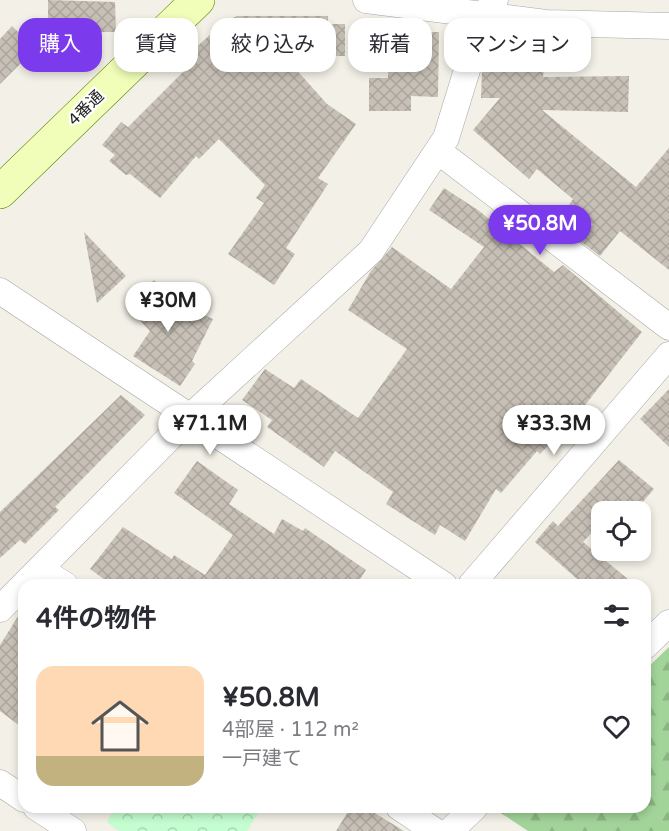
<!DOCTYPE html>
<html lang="ja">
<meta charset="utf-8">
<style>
body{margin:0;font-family:"Varela Round","Noto Sans JP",sans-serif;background:#f7f7f7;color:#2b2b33;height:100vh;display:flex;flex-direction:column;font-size:22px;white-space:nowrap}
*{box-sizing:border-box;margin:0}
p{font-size:20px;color:#7c7c81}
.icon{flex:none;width:33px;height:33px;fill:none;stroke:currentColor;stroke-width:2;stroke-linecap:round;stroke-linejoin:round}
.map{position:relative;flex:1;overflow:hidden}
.drawer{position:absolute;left:18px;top:579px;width:633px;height:234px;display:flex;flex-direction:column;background:#fff;border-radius:18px;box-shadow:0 3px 9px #0003}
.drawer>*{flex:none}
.hud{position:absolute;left:18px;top:18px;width:633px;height:54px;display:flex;gap:12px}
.fabs{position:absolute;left:591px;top:501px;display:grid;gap:12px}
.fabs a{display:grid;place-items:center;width:60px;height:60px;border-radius:12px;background:#fff;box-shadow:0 3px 9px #0003;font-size:30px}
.price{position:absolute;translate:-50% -51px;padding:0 14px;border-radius:21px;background:#fff;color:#222;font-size:20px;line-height:39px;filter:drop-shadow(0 2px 3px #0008)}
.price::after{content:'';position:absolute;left:50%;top:36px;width:18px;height:14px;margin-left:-9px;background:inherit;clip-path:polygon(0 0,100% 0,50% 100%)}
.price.active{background:#7c3aed;color:#fff}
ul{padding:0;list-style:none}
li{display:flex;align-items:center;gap:18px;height:150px;padding:0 18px}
li span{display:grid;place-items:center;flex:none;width:168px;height:120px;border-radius:18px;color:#555}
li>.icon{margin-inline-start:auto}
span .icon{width:72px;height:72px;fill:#fffc;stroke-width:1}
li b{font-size:26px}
h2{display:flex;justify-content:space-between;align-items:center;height:72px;padding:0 18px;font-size:26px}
.chip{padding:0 21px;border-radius:18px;background:#fff;box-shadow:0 3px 9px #0003;font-size:21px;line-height:54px}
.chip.active{background:#7c3aed;color:#fff}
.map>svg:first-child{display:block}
.forest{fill:url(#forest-firs)}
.park{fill:url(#park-crowns)}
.building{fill:url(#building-cross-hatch)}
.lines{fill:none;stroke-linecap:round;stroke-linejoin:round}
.street-casing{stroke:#a8a8a8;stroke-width:27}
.secondary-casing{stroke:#5f8000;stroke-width:34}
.street{stroke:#fff;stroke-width:26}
.secondary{stroke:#f0feb9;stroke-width:33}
.labels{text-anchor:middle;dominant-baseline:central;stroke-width:4.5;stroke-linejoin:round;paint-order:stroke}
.street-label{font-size:16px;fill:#212121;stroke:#fff}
</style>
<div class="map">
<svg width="669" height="831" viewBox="0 0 669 831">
<defs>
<pattern id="forest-firs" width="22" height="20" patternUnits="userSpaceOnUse" patternTransform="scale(1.5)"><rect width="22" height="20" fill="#a2d499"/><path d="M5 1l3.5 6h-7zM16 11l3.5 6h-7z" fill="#8bb684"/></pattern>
<pattern id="park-crowns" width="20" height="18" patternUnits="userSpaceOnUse" patternTransform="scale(1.5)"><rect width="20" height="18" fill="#c3fdd0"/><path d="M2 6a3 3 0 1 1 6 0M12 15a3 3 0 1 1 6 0" fill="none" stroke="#a7d9b2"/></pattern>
<pattern id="building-cross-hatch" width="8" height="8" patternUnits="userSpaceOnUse" patternTransform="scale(1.5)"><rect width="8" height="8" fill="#c7c0b6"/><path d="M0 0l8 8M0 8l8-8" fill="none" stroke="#aba59c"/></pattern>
</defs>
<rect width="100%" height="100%" fill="#f2f0e7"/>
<!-- forest -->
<polygon class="forest" points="669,647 669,831 528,831 495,809 645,807 645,670"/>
<!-- park -->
<polygon class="park" points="115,807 262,807 247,831 119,831 107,822"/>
<!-- building -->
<g class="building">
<polygon points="48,0 115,2 116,32 48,32"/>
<polygon points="237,16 328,16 328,24 345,24 345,56 284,56 327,104 356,124 318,178 328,184 286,248 295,254 274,285 228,254 264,203 256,198 265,185 219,139 199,159 196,156 160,198 130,174 126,175 109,161 115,155 102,145 121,122 128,127 198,57 192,51 211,34 211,29"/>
<polygon points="12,26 35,49 0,84 0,39"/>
<polygon points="389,32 439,32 438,97 411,96 411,111 369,111 369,78 388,78"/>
<polygon points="488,52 545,55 543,77 629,76 628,112 542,110 636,187 669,148 669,270 620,231 600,256 580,241 593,224 569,205 573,199 537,169 529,179 473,130 500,98 481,98 482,71"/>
<polygon points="444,188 478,210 554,272 563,265 642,332 575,418 540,454 537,451 501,493 496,489 465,541 440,525 435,535 386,504 393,492 335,451 324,467 267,427 272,420 242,400 265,369 294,388 301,379 358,418 407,349 348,310 371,271 392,247 451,289 484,247 429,210"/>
<polygon points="84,232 126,276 97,303"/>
<polygon points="154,280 174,301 213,319 192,361 195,364 180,386 133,356 150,331 126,306"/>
<polygon points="669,389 669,447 640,419"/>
<polygon points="121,395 145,415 55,507 59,510 25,544 20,540 0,558 0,512"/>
<polygon points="619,460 654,489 634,512 602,512 602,522 583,542 635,585 584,585 535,542 553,521 558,526"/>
<polygon points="197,461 238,490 229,504 274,534 282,519 303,531 305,528 366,570 356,585 112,585 90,569 123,527 172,559 174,555 205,575 233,535 174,493"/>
<polygon points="24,607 24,729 0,711 0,645"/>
<polygon points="351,807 365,807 404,831 336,831"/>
</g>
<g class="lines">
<defs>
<g id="street">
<polyline points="366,0 546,23 669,26"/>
<polyline points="438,151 669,327"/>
<polyline points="0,291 444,585"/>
<polyline points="40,569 65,585"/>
<polyline points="471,585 669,355"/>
<polyline points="0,609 190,417 371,251 446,138 484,15 495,0"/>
<polyline points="645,646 669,623"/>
<polyline points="0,783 24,799"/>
<polyline points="36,807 73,831"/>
<polyline points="399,807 435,831"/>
<polyline points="450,831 475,807"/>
</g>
<polyline id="secondary" points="0,192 198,0"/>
</defs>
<!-- street casing -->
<use href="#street" class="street-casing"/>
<!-- secondary casing -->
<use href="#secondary" class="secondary-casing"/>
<!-- street -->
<use href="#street" class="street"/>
<!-- secondary -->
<use href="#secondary" class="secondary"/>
</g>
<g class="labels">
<!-- street labels -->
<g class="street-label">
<text transform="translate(86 108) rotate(-44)">4番通</text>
</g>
</g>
</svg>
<div class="fabs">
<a><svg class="icon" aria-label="locate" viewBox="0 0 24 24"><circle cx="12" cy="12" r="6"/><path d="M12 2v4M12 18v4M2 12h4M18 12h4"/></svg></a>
</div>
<b class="price active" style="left:540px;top:256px">¥50.8M</b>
<b class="price" style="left:168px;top:333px">¥30M</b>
<b class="price" style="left:210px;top:456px">¥71.1M</b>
<b class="price" style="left:554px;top:456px">¥33.3M</b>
<div class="hud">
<a class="chip active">購入</a>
<a class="chip">賃貸</a>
<a class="chip">絞り込み</a>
<a class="chip">新着</a>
<a class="chip">マンション</a>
</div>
<section class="drawer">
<h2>4件の物件<svg class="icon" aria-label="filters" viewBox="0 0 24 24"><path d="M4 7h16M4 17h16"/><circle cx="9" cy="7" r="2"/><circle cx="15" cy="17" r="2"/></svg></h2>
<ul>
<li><span style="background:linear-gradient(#ffd9b3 75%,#c2b280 0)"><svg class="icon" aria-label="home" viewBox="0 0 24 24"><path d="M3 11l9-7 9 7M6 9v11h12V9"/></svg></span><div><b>¥50.8M</b><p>4部屋 · 112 m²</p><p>一戸建て</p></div><svg class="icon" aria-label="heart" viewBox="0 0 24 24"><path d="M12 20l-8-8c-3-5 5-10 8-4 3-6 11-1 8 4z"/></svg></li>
</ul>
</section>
</div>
